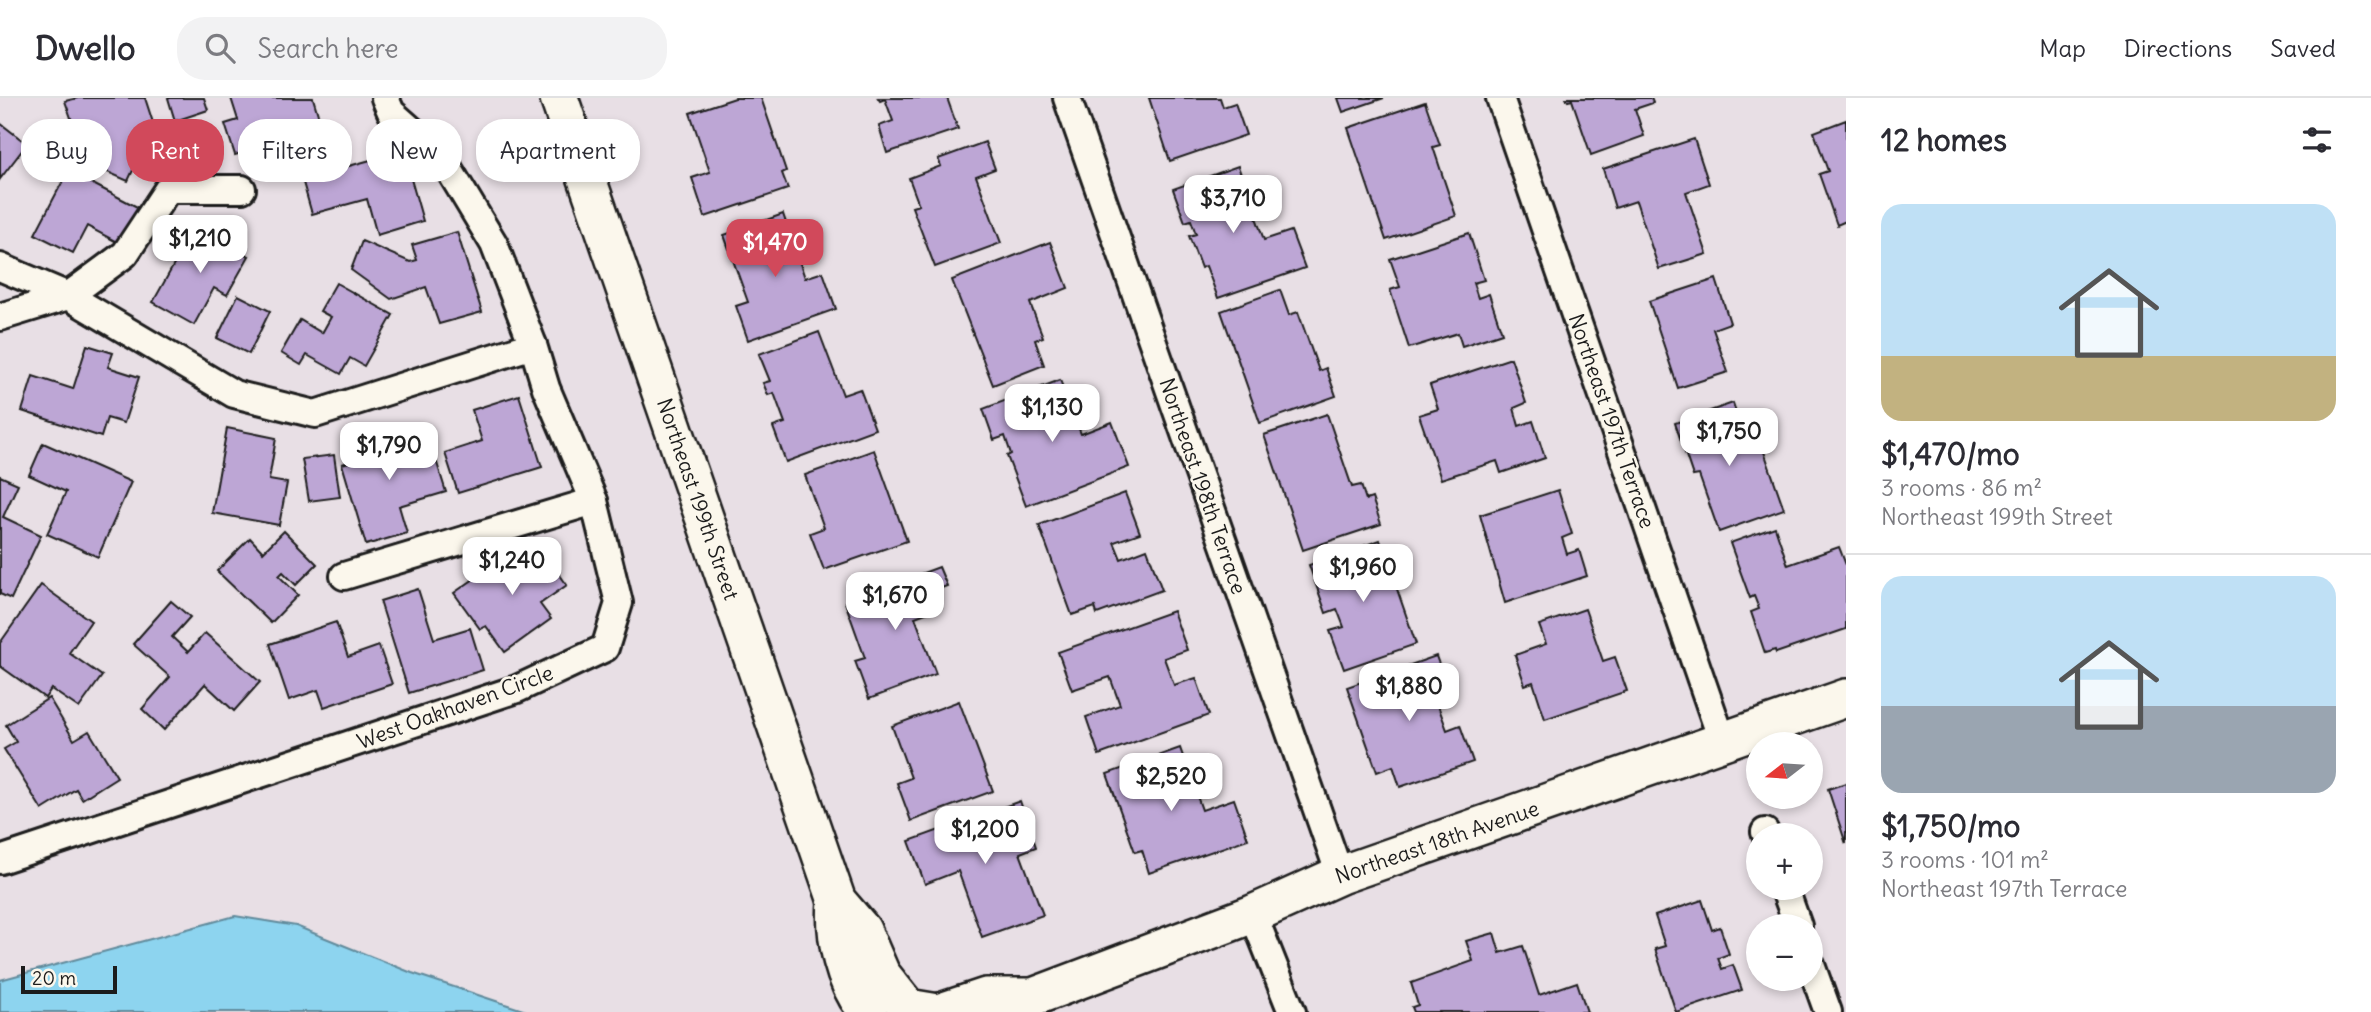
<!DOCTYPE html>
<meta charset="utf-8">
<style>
body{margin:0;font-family:Delius,sans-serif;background:#f2f2f3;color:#2b2b33;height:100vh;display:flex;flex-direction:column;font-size:26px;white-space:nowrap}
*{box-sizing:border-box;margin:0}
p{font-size:23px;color:#7c7c81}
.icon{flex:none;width:38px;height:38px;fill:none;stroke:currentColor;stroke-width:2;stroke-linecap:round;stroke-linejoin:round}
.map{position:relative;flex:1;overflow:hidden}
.panel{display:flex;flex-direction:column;background:#fff;width:525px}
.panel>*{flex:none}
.banner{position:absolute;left:21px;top:21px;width:665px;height:63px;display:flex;gap:14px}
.needle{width:46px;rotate:253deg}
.tools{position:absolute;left:1746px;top:634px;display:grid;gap:14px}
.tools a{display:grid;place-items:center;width:77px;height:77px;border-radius:50%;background:#fff;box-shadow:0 4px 10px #0003;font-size:35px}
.scale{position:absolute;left:21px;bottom:18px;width:96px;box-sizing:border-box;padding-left:7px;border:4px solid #1c1c1c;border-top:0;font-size:19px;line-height:24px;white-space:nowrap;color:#1c1c1c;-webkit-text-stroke:5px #fbf7ec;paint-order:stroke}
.price{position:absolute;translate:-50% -60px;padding:0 16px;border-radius:14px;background:#fff;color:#222;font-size:23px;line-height:46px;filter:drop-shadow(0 2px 4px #0008)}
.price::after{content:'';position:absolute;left:50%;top:42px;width:21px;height:16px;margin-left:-10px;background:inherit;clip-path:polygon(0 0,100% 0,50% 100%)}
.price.current{background:#d1495b;color:#fff}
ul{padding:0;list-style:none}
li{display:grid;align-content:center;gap:14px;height:371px;padding:0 35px}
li+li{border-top:2px solid #e1e1e2}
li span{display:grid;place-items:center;height:217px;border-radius:21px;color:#555}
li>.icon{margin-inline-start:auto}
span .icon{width:126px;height:126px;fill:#fffc;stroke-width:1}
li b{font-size:30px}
h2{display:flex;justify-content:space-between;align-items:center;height:84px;padding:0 35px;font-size:30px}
.tag{padding:0 24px;border-radius:28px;background:#fff;box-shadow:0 4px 10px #0003;font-size:24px;line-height:63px}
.tag.current{background:#d1495b;color:#fff}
header{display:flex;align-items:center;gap:42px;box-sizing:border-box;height:98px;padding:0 35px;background:#fff;border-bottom:2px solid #e1e1e2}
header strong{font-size:33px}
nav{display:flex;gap:38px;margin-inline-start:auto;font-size:24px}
.search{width:490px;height:63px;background:#f2f2f3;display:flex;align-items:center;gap:18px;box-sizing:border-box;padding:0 24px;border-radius:28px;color:#7c7c81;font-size:26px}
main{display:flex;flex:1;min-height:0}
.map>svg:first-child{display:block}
.water{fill:#8dd4ef;stroke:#608a9b;stroke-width:2}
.building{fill:#bda6d5;stroke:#1c1c1c;stroke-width:2}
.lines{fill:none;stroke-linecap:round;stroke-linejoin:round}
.street-casing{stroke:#1c1c1c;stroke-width:32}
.secondary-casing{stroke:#1c1c1c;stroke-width:42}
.street{stroke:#fbf7ec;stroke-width:26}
.secondary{stroke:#fbf7ec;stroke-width:37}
.labels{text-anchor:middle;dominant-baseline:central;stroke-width:5;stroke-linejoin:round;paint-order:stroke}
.street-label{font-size:21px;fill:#1c1c1c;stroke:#fbf7ec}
</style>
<header>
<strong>Dwello</strong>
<div class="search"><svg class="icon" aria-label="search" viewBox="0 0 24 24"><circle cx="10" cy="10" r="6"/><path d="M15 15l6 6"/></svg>Search here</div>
<nav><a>Map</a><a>Directions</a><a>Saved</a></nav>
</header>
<main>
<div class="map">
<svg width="1846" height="914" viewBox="0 0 1846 914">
<rect width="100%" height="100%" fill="#e8dfe5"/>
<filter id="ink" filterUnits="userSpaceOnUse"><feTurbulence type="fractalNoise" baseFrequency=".0143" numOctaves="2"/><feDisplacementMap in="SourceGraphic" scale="14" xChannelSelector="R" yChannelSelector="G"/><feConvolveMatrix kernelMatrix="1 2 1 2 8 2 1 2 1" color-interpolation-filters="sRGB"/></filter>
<g filter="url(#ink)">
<!-- water -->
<polygon class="water" points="235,818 296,828 412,875 529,914 0,914 0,882"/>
<!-- building -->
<g class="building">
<polygon points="78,0 145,0 157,37 136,42 136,48 142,53 128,83 87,65 65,3"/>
<polygon points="168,0 204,0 208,12 175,23"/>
<polygon points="231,0 313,0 331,60 298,70 288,41 235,57 225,26 238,22"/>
<polygon points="735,0 761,0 786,73 782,75 788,91 705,119 692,80 710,74 690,15"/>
<polygon points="878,0 947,0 958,31 887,55 879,28 893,23 885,1 880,3"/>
<polygon points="1149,0 1220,0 1223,9 1235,5 1246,37 1170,63"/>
<polygon points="1338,0 1384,0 1343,14"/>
<polygon points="1566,0 1651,0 1653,5 1635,11 1644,38 1591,57 1572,2 1568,3"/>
<polygon points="1425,4 1440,47 1433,49 1456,118 1386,142 1348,30"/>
<polygon points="1846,22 1846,123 1837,127 1819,76 1828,73 1814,34"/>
<polygon points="0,25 27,46 0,81"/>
<polygon points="1694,41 1709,86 1686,94 1707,156 1659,171 1636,103 1615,110 1603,71"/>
<polygon points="985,44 995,71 976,78 1001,145 935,169 912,109 919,107 909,80 941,68 938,61"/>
<polygon points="403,53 423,123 377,137 367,101 312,116 302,81"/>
<polygon points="1238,68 1264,142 1291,133 1305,170 1218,200 1206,168 1201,170 1189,138 1196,136 1191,122 1185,124 1173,91"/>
<polygon points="68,73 145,113 126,149 87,128 73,155 35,136"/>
<polygon points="783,116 805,180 823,174 836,211 748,242 736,208 748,204 724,137"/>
<polygon points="195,129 249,158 227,197 214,190 194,227 153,204"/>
<polygon points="457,134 482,214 439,226 426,189 391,201 351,172 362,143 410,164 417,162 412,147"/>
<polygon points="1469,135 1484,182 1473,185 1478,200 1489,196 1502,235 1462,248 1458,235 1409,250 1390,192 1400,189 1390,161"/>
<polygon points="1050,144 1068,190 1030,205 1043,239 1035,242 1044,267 993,287 952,182"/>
<polygon points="1716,181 1730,225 1713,231 1728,274 1678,290 1649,203"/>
<polygon points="336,185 393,217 364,268 350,260 341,276 307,257 301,267 281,255 300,222 322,235 331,219 320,213"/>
<polygon points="1280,192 1289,217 1298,214 1319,273 1326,270 1336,298 1260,325 1221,213"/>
<polygon points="238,197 270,213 249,256 217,240"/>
<polygon points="819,234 843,297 860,291 875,331 786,364 773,329 785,325 774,295 768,297 763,285 770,283 759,256"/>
<polygon points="87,247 113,255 108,269 139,279 124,325 107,320 101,339 22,313 33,278 73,291"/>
<polygon points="1511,260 1526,305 1514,310 1519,328 1533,323 1545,360 1501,375 1497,363 1441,381 1419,317 1438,311 1430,287"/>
<polygon points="1060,282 1081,336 1112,324 1129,369 1026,408 1007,358 1011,356 1005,338 994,342 983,311"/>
<polygon points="519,297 542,369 458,395 445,355 482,343 472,312"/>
<polygon points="1733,305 1749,353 1762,348 1784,411 1719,434 1699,377 1693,378 1675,325"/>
<polygon points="1327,316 1352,389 1361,387 1366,402 1372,400 1381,426 1303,452 1264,337"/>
<polygon points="410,326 423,366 436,362 446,394 399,408 407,435 366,447 342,366 360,361 355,344"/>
<polygon points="227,330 276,340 269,382 287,385 279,427 212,415"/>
<polygon points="43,345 131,384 98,459 47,436 66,394 29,377"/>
<polygon points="874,352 907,443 824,472 810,435 824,430 805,377"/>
<polygon points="334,357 340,399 309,403 302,361"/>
<polygon points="0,378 18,386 3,419 41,437 11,501 0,496"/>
<polygon points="1558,392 1572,436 1562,440 1567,456 1579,452 1587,478 1505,505 1480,417"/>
<polygon points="1125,395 1140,435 1114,444 1121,461 1147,451 1162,492 1097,516 1095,509 1072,517 1039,427"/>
<polygon points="1775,429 1788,467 1839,449 1846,467 1846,531 1776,555 1775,552 1765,555 1751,514 1759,511 1754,498 1750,500 1730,445"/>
<polygon points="284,433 317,466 296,487 283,474 279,478 298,497 271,525 217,473 250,440 263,454"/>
<polygon points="1380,442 1416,546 1344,571 1330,533 1344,529 1337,511 1326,515 1309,467"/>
<polygon points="521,448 533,464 545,456 567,487 540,506 551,521 505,554 486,528 480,531 454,495"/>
<polygon points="939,469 947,488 936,492 942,509 915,519 936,576 869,601 855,563 865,560 845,504"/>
<polygon points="41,487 91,523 69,555 102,578 79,610 51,591 45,600 0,568 0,545"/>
<polygon points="418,491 434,541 470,530 483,572 409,595 380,503"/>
<polygon points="171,503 190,519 172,539 188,554 205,535 260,584 234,613 205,586 164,632 142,611 170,579 133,546"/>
<polygon points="1585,511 1603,563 1615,559 1627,593 1545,621 1533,584 1525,587 1515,557 1546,546 1539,527"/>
<polygon points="1173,513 1187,552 1164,560 1174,587 1196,580 1209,617 1099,657 1086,619 1120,607 1110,579 1072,592 1058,554"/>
<polygon points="336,524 348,559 379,548 392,586 324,609 318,592 289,602 270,546"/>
<polygon points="1436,558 1447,589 1433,594 1447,632 1460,627 1473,664 1400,689 1393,668 1377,674 1347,589"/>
<polygon points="49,600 74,642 89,633 117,679 82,701 76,691 42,712 4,651 16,644 6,627"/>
<polygon points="959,603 993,693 911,723 897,685 911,680 892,628"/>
<polygon points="1180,650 1202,712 1234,701 1248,741 1149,775 1142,752 1135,754 1107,676"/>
<polygon points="1846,685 1846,746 1828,691"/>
<polygon points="1020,703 1036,749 1020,755 1043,817 982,839 958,773 925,786 909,743"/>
<polygon points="1702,802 1712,832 1720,829 1729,856 1718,860 1722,871 1733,867 1742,892 1676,914 1655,851 1665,848 1655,818"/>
<polygon points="1494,835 1500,855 1523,848 1539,897 1577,884 1587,914 1414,914 1412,909 1418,907 1411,885 1473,863 1466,843"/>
</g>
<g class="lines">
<defs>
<g id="street">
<polyline points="1067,0 1340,777"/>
<polyline points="1500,0 1723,645"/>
<polyline points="0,169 68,198 125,156 168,91 242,91"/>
<polyline points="0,219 68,198 234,296 315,316 533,247"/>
<polyline points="344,478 594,403"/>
<polyline points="1765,734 1766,737"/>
<polyline points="0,762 517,591 605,550 619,505 594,403 546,290 533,247 494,146 441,58 391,14 385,0"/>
<polyline points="1784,789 1798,828"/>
<polyline points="1253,816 1292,914"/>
<polyline points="1811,867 1828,914"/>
</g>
<g id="secondary">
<polyline points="559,0 837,803 862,832 881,876 908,910 932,914"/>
<path d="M837,803C834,840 843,885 868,914"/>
<polyline points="941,914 986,899 1033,899 1253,816 1340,777 1846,600"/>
</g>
</defs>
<!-- street casing -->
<use href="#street" class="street-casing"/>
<!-- secondary casing -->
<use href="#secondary" class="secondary-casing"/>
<!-- street -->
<use href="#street" class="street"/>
<!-- secondary -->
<use href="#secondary" class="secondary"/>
</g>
</g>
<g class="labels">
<!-- street labels -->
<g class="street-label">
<text transform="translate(1612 323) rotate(71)">Northeast 197th Terrace</text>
<text transform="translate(1203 388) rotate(71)">Northeast 198th Terrace</text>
<text transform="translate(698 401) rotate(71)">Northeast 199th Street</text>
<text transform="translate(455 609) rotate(-20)">West Oakhaven Circle</text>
<text transform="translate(1437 744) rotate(-19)">Northeast 18th Avenue</text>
</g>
</g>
</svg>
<div class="tools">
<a><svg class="needle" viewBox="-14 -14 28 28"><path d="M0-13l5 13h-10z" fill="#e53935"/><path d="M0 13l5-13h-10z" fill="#7c7c81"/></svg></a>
<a>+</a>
<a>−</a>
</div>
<div class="scale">20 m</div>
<b class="price" style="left:1233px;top:137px">$3,710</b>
<b class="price" style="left:200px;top:177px">$1,210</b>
<b class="price current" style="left:775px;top:181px">$1,470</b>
<b class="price" style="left:1052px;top:346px">$1,130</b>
<b class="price" style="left:1729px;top:370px">$1,750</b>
<b class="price" style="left:389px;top:384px">$1,790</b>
<b class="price" style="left:512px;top:499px">$1,240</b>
<b class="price" style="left:1363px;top:506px">$1,960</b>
<b class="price" style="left:895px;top:534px">$1,670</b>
<b class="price" style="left:1409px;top:625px">$1,880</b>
<b class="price" style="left:1171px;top:715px">$2,520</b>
<b class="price" style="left:985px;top:768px">$1,200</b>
<div class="banner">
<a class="tag">Buy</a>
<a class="tag current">Rent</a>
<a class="tag">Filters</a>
<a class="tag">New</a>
<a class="tag">Apartment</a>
</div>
</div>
<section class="panel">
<h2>12 homes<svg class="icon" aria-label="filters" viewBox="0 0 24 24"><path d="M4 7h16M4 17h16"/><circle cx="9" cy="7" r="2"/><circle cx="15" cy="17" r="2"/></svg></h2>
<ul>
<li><span style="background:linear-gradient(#bfe0f5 70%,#c2b280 0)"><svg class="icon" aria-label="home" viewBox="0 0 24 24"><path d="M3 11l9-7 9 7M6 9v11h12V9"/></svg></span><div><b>$1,470/mo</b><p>3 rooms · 86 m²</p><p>Northeast 199th Street</p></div></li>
<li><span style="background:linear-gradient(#bfe0f5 60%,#9aa5b1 0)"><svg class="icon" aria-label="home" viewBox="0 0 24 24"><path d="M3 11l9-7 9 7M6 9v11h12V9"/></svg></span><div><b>$1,750/mo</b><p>3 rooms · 101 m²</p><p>Northeast 197th Terrace</p></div></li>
</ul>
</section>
</main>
